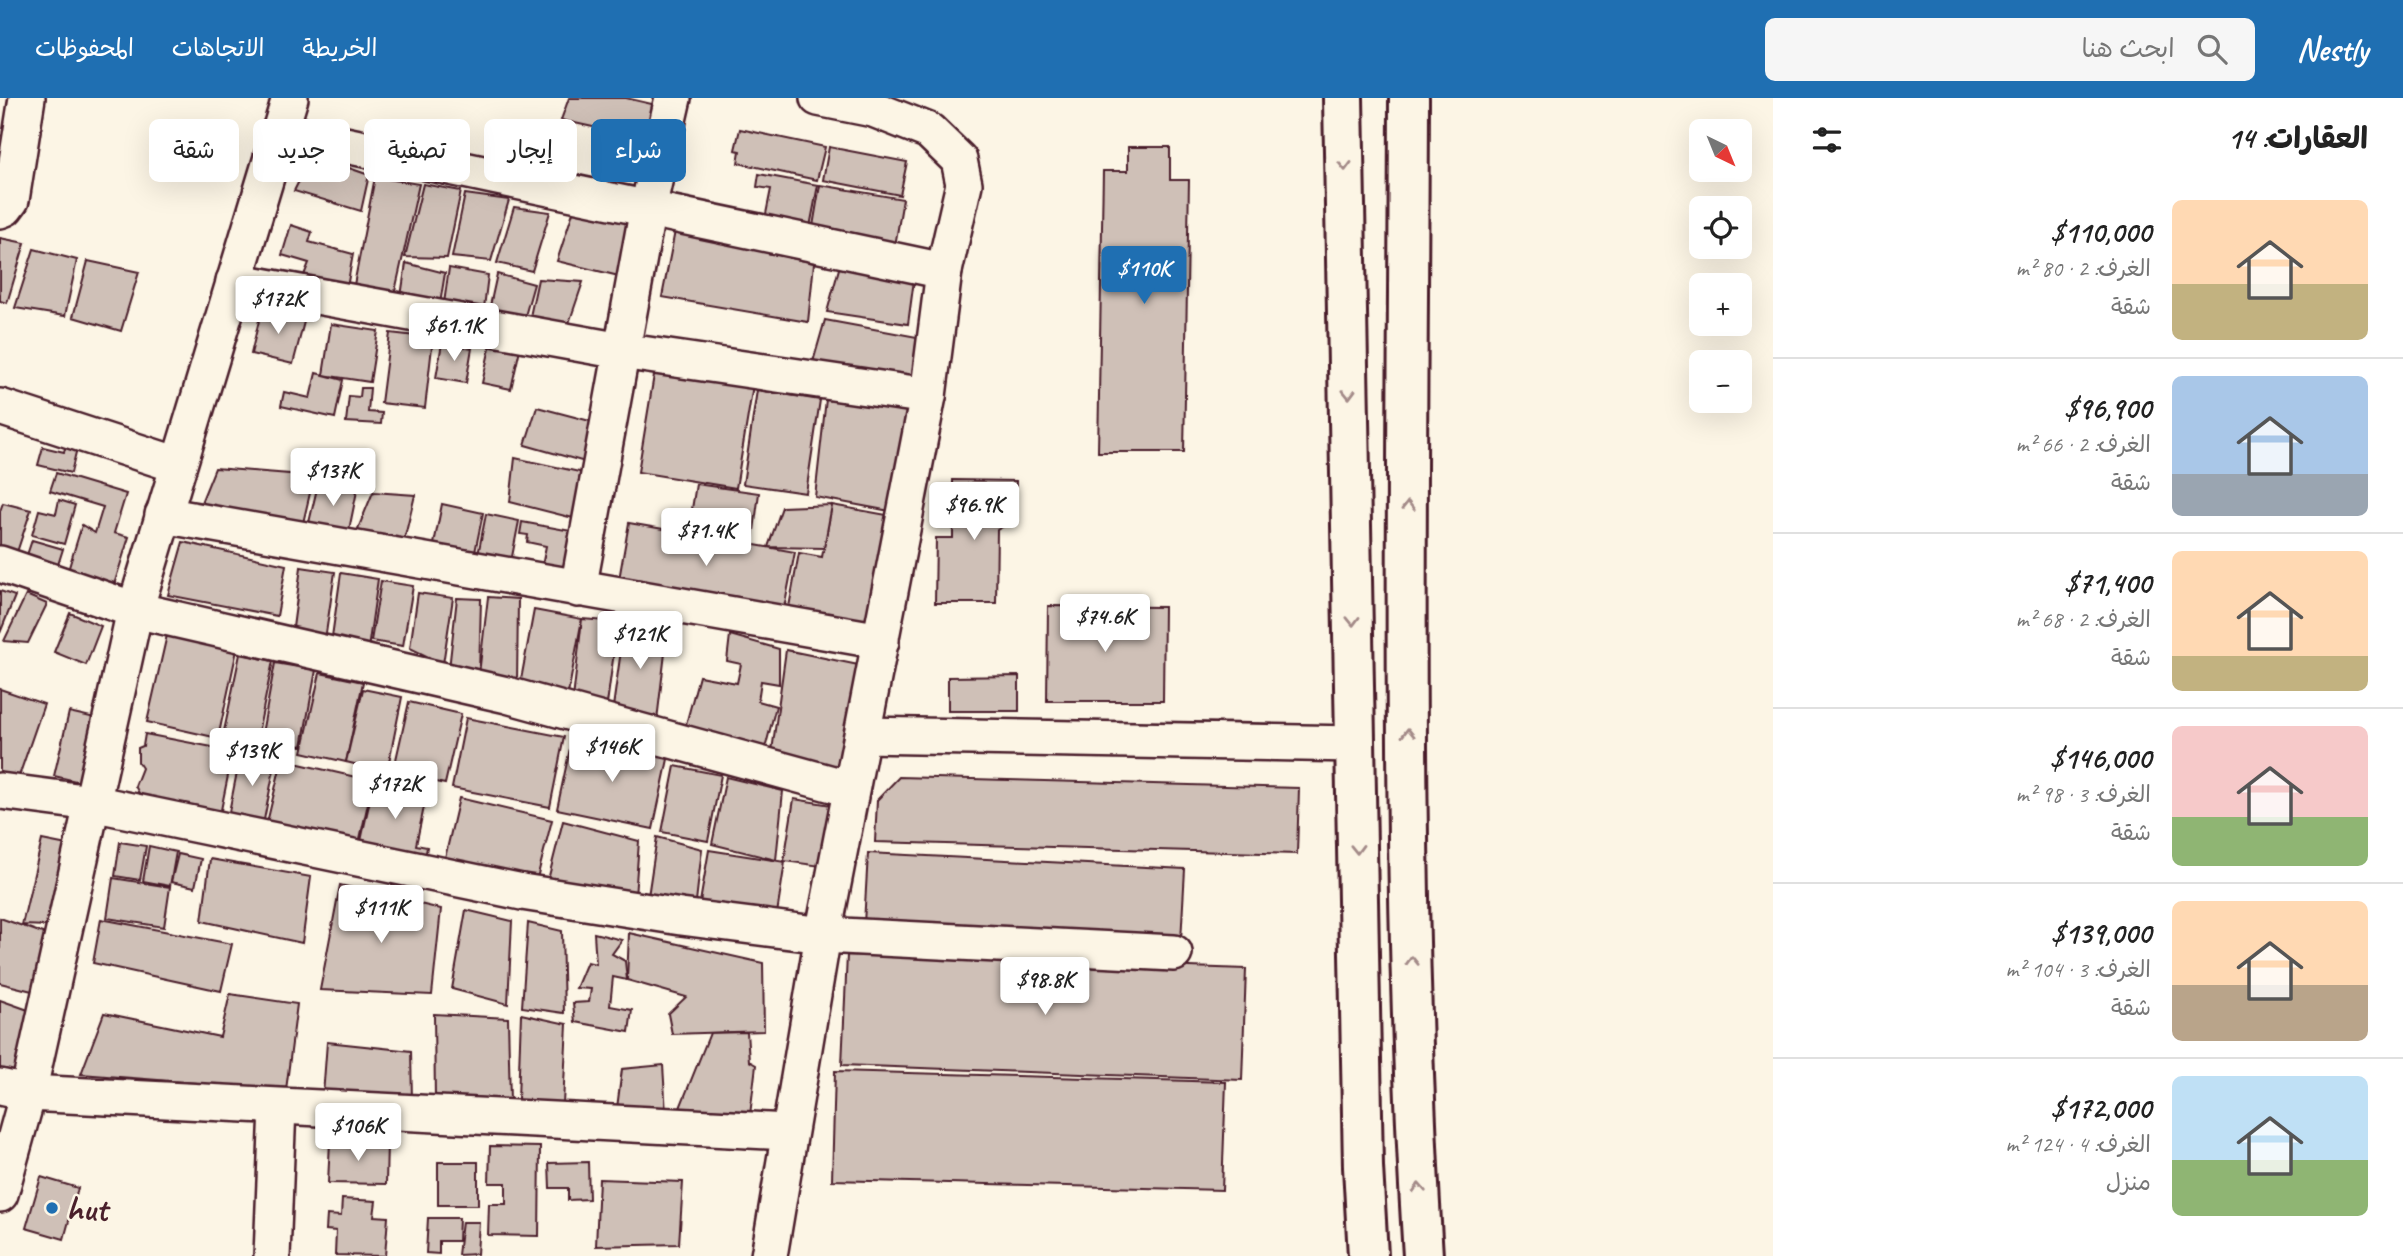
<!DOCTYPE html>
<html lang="ar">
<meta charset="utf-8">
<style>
body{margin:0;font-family:Caveat,"Playpen Sans Arabic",sans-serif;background:#f6f6f6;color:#222;direction:rtl;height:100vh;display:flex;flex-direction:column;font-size:26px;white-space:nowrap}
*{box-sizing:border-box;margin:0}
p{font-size:23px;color:#767676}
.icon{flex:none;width:38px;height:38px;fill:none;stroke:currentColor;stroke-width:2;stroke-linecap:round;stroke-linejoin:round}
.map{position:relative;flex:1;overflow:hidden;direction:ltr}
.details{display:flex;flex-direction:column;background:#fff;width:630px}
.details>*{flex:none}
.guide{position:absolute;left:21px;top:21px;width:665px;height:63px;direction:rtl;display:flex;gap:14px}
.needle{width:46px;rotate:137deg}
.tools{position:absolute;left:1689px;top:21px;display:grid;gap:14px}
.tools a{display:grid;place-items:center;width:63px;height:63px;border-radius:10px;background:#fff;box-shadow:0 7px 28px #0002;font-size:35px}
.price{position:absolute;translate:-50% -60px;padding:0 16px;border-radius:7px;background:#fff;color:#222;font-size:23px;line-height:46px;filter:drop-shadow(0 2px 4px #0008)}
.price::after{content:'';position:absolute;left:50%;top:42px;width:21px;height:16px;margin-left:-10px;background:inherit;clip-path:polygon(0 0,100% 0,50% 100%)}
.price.on{background:#1f6fb2;color:#fff}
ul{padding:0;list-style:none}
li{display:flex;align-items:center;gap:21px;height:175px;padding:0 35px}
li+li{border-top:2px solid #e0e0e0}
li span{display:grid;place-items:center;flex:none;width:196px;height:140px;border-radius:10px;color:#555}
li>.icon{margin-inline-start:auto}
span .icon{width:84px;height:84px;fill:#fffc;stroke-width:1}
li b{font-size:30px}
h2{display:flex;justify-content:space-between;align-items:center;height:84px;padding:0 35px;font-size:30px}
.chip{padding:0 24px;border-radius:10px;background:#fff;box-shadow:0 7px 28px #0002;font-size:24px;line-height:63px}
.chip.on{background:#1f6fb2;color:#fff}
header{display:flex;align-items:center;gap:42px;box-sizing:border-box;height:98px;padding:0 35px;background:#1f6fb2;color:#fff}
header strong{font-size:33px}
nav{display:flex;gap:38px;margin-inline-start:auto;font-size:24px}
.search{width:490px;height:63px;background:#f6f6f6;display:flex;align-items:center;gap:18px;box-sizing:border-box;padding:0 24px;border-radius:10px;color:#767676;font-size:26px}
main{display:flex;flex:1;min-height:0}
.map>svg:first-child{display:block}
.building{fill:#cfc0b7;stroke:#4a1f2b;stroke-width:2}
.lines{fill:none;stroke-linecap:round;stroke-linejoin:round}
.minor-casing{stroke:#4a1f2b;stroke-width:40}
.major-casing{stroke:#4a1f2b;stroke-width:44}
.minor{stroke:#fcf5e5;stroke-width:35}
.major{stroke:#fcf5e5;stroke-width:38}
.oneway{stroke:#a38a88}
.poi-dot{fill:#1f6fb2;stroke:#fcf5e5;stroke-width:2.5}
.labels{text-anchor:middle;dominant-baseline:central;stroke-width:5;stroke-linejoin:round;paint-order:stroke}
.poi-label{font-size:35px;font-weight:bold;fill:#4a1f2b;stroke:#fcf5e5;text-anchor:start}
</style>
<header>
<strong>Nestly</strong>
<div class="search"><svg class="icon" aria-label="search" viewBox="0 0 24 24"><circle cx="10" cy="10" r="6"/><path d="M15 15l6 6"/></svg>ابحث هنا</div>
<nav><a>الخريطة</a><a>الاتجاهات</a><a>المحفوظات</a></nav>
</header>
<main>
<section class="details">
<h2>العقارات: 14<svg class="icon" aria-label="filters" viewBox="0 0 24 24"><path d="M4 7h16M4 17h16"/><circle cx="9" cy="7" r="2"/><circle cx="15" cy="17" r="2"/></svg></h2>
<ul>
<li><span style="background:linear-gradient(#ffd9b3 60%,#c2b280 0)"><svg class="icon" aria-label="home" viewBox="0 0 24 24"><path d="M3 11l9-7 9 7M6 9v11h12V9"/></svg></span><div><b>$110,000</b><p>الغرف: 2 · 80 m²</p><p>شقة</p></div></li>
<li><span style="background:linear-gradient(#a9c7e8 70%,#9aa5b1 0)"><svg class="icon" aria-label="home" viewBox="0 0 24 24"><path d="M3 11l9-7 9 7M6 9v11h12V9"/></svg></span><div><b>$96,900</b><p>الغرف: 2 · 66 m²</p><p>شقة</p></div></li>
<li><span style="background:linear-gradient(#ffd9b3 75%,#c2b280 0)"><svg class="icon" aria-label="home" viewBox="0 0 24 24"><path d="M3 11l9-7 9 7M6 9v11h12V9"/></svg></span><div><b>$71,400</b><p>الغرف: 2 · 68 m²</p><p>شقة</p></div></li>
<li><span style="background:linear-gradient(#f6c9c9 65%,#8fb573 0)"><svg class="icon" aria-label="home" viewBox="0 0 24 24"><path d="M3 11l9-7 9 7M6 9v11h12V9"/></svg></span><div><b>$146,000</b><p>الغرف: 3 · 98 m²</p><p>شقة</p></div></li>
<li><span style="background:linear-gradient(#ffd9b3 60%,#b9a48a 0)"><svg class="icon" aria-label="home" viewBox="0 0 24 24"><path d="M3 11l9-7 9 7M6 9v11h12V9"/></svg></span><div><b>$139,000</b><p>الغرف: 3 · 104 m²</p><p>شقة</p></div></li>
<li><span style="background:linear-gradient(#bfe0f5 60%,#8fb573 0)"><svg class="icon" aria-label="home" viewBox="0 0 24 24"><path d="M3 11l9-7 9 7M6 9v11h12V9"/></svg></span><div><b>$172,000</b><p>الغرف: 4 · 124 m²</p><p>منزل</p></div></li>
</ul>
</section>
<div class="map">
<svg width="1773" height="1158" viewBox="0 0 1773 1158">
<rect width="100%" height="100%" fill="#fcf5e5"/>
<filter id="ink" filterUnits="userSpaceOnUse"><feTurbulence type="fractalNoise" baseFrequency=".0143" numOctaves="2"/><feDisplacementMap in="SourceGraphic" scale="14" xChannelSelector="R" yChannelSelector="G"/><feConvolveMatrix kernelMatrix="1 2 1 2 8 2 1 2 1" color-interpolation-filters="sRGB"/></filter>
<g filter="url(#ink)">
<!-- building -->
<g class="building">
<polygon points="569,0 626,0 656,7 652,42 561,22"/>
<polygon points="740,31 825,49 817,82 738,65 740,53 735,52"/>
<polygon points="829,49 907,64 900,97 823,82"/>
<polygon points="1128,49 1170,49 1170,82 1189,82 1184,354 1098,354 1103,73 1128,73"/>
<polygon points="312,57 369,77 361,113 294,93"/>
<polygon points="759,76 818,87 809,134 764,126 771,91 757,89"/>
<polygon points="375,79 419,86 394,198 353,192"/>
<polygon points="423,86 461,93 447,160 405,159"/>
<polygon points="820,87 903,101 895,148 812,134"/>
<polygon points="465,96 509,102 491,163 452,159"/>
<polygon points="575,108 639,120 623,179 557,163"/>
<polygon points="514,109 550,114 532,173 497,165"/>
<polygon points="291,127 312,134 309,144 353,156 346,195 302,182 309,165 282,157"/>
<polygon points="675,133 814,165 808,224 662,199"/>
<polygon points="0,140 25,145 7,205 0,203"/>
<polygon points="34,151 77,162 65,218 15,210"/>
<polygon points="88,163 139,174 121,233 73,219"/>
<polygon points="406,165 445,175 439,212 400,205"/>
<polygon points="840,167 914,182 908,226 827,214"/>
<polygon points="449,170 488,177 483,218 443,212"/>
<polygon points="497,176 534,186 523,225 488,217"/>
<polygon points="538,181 583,184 566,234 528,228"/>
<polygon points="262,210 305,220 293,266 251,256"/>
<polygon points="825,222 917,239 911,285 813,264"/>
<polygon points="331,226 378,233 370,284 323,277"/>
<polygon points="390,235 433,240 425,310 381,305"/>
<polygon points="442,245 472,250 466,285 436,280"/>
<polygon points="491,245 520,251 511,291 482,285"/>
<polygon points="655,271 753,287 736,390 638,374"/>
<polygon points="316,275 343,282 335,320 281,308 284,294 310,300"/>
<polygon points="361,290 370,290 368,314 382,315 381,326 346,324 349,298 360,299"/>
<polygon points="757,292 820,302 806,395 743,386"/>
<polygon points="826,301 908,311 890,413 815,399"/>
<polygon points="537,309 590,323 585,364 525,347"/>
<polygon points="66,347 77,350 71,375 38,367 43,349 64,354"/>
<polygon points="515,360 584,375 577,421 510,404"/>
<polygon points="215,370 314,378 303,425 198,412"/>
<polygon points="56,375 126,396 114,435 129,439 112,493 66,479 82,427 95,435 103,409 50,393"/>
<polygon points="319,382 358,388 348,437 307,433"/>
<polygon points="953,382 1016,383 1015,422 997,432 996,505 935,505 936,440 953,440"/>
<polygon points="696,386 759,395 753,440 689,430"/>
<polygon points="373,394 415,397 403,447 355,438"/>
<polygon points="59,402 75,407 64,446 32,437 39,412 56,416"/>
<polygon points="3,405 31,412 15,460 0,456 0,413"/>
<polygon points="442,406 483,415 474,459 433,451"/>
<polygon points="832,407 892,418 871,524 789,509 799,455 822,459"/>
<polygon points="832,407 824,450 768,449 782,409"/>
<polygon points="486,416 519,423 510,469 477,462"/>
<polygon points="522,424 582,435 573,479 541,473 546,448 527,444 528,437 520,436"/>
<polygon points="629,425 795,454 783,516 618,487"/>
<polygon points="32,442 63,451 56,473 25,463"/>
<polygon points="183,444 286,467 277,518 168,497"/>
<polygon points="301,469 335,474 325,542 292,537"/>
<polygon points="341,475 378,481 368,551 331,546"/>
<polygon points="381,483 413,488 403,548 371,543"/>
<polygon points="0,493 15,498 0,535"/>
<polygon points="418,495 453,500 443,566 410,550"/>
<polygon points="26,497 47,506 28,545 4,543"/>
<polygon points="488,499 518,501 517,587 479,576"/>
<polygon points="457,500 481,501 479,576 449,571"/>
<polygon points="1048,508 1164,509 1163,603 1047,603"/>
<polygon points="534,512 582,521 568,596 520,587"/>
<polygon points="70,515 101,528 86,567 54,554"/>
<polygon points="582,521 618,524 607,606 573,601"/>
<polygon points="625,524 668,530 657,622 612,616"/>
<polygon points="167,537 237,552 218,640 147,624"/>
<polygon points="730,537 779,551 779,586 761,583 758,603 776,608 765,651 685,630 699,578 737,585 741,566 727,563"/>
<polygon points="786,552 868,569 845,674 772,653"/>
<polygon points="240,556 273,563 256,645 223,638"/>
<polygon points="275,565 316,572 302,648 261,641"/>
<polygon points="320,575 363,584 346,664 302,654"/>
<polygon points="1019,578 1019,613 948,613 948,579"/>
<polygon points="0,591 44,606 18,681 0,675"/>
<polygon points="363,591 402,599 387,674 346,664"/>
<polygon points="409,604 461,616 445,686 393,675"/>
<polygon points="69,614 104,622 89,686 54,678"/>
<polygon points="466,620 564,639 550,709 452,690"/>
<polygon points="145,636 233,653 220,717 144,704 135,688 142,670 138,664 138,650 143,648"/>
<polygon points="572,641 668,661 653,731 557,711"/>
<polygon points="242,649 277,656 262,732 227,724"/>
<polygon points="282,662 373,683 357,754 265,733"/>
<polygon points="675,668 721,677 708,743 662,734"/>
<polygon points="375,679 428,690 416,747 427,749 424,766 359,752"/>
<polygon points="726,679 783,693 776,762 712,746"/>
<polygon points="899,679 1299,690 1297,756 875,744 877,702"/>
<polygon points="459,700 552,722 536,784 444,764"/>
<polygon points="794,701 838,708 828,769 784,763"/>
<polygon points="563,723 639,743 635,799 548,782"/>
<polygon points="657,739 702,751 695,812 647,805"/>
<polygon points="42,742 72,748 48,828 22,827"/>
<polygon points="120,744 146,748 140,782 115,778"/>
<polygon points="149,748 176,754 170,788 143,783"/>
<polygon points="709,752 785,764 776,822 699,810"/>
<polygon points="868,755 1185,771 1181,843 864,826"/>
<polygon points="178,756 201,761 195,789 171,784"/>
<polygon points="210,761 311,779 302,845 202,823"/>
<polygon points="113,780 170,789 164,829 107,820"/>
<polygon points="340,787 441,811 432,897 320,892"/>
<polygon points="466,812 512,823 508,906 452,891"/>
<polygon points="0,820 48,837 36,894 0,885"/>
<polygon points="101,821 232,846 221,893 93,865"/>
<polygon points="528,825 562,833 564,915 522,909"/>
<polygon points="594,835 622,842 612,856 625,863 627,882 613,879 610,908 632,912 629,934 575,924 573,905 589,904 591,891 576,890 587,864 596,866"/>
<polygon points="629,835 763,865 764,933 672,936 668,916 686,899 627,882"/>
<polygon points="847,857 1246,871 1242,982 842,967"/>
<polygon points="230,896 297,906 286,992 81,976 104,915 220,939"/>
<polygon points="0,902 31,913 15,979 0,974"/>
<polygon points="434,916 508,920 510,1004 435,1001"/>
<polygon points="521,916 567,926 563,1006 518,1002"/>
<polygon points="747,934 749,963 756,967 750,1017 676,1020 710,935"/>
<polygon points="327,944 411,953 412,1002 323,997"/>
<polygon points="663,967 666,1016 617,1010 622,971"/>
<polygon points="835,973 1226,984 1222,1092 832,1082"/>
<polygon points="330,1043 387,1044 386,1086 328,1085"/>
<polygon points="490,1048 540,1049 539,1138 488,1137 489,1106 506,1106 506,1085 489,1085"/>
<rect x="438" y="1064" width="40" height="43"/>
<polygon points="588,1064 589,1101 568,1102 568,1090 550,1090 549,1065"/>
<polygon points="41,1079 78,1090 64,1141 26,1130"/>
<polygon points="599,1081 683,1084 679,1146 596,1148"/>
<polygon points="342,1101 376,1103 374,1118 388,1119 385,1158 335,1157 336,1133 326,1132 327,1117 341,1118"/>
<polygon points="428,1120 459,1120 458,1143 439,1143 439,1156 426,1155"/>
<polygon points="462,1124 479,1124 477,1156 458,1157"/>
</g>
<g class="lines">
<defs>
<g id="minor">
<polyline points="279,33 944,173"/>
<polyline points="0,112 5,110 11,102 27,0"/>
<polyline points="234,183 621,253 928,298"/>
<polyline points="0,309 178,367"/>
<polyline points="163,417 881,543"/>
<polyline points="0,466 135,512 507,597 851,691"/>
<polyline points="578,491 648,110 673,0"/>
<polyline points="863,637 1355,646"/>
<polyline points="0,693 92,705 522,794 681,819 823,837 1174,855"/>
<polyline points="0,989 28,995 789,1034"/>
<polyline points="0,1096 28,995 135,512 290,0"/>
<polyline points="272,1158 278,1009"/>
<polyline points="769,1158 823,837 928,298 944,173 964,86 959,62 929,33 873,11 818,0"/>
</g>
<g id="major">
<polyline points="1343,0 1363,1069 1368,1158"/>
<path d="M1409,0C1408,386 1399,773 1423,1158"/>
</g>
</defs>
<!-- minor casing -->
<use href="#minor" class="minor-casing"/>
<!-- major casing -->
<use href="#major" class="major-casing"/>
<!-- minor -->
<use href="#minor" class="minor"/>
<!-- major -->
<use href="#major" class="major"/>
</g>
<!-- one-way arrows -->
<defs><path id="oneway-chevron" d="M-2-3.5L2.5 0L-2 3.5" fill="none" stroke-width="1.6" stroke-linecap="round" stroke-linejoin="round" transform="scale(1.75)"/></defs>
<g class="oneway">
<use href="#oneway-chevron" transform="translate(1345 68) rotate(89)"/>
<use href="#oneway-chevron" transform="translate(1349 296) rotate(89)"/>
<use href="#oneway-chevron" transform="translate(1408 408) rotate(-90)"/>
<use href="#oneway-chevron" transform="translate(1353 523) rotate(89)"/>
<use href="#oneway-chevron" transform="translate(1408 635) rotate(-91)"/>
<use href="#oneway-chevron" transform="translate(1357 751) rotate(89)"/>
<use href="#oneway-chevron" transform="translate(1412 863) rotate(-91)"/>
<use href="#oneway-chevron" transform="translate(1419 1090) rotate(-93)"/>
</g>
</g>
<!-- markers -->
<circle class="poi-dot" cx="52" cy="1110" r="7"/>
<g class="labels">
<!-- poi labels -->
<g class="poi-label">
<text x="66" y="1110">hut</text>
</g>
</g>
</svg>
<div class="tools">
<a><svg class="needle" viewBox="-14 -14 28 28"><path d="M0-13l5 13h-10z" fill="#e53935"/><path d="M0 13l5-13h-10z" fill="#767676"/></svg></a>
<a><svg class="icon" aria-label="locate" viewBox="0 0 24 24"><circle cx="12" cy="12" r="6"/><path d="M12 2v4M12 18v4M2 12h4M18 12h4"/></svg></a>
<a>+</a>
<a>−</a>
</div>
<b class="price on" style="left:1144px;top:208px">$110K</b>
<b class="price" style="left:278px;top:238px">$172K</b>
<b class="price" style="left:454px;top:265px">$61.1K</b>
<b class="price" style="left:333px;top:410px">$137K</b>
<b class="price" style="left:974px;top:444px">$96.9K</b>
<b class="price" style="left:706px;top:470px">$71.4K</b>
<b class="price" style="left:1105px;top:556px">$74.6K</b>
<b class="price" style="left:640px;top:573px">$121K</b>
<b class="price" style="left:612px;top:686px">$146K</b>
<b class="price" style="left:252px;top:690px">$139K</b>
<b class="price" style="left:395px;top:723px">$172K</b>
<b class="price" style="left:381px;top:847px">$111K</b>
<b class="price" style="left:1045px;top:919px">$98.8K</b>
<b class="price" style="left:358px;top:1065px">$106K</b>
<div class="guide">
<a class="chip on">شراء</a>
<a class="chip">إيجار</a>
<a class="chip">تصفية</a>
<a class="chip">جديد</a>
<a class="chip">شقة</a>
</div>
</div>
</main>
